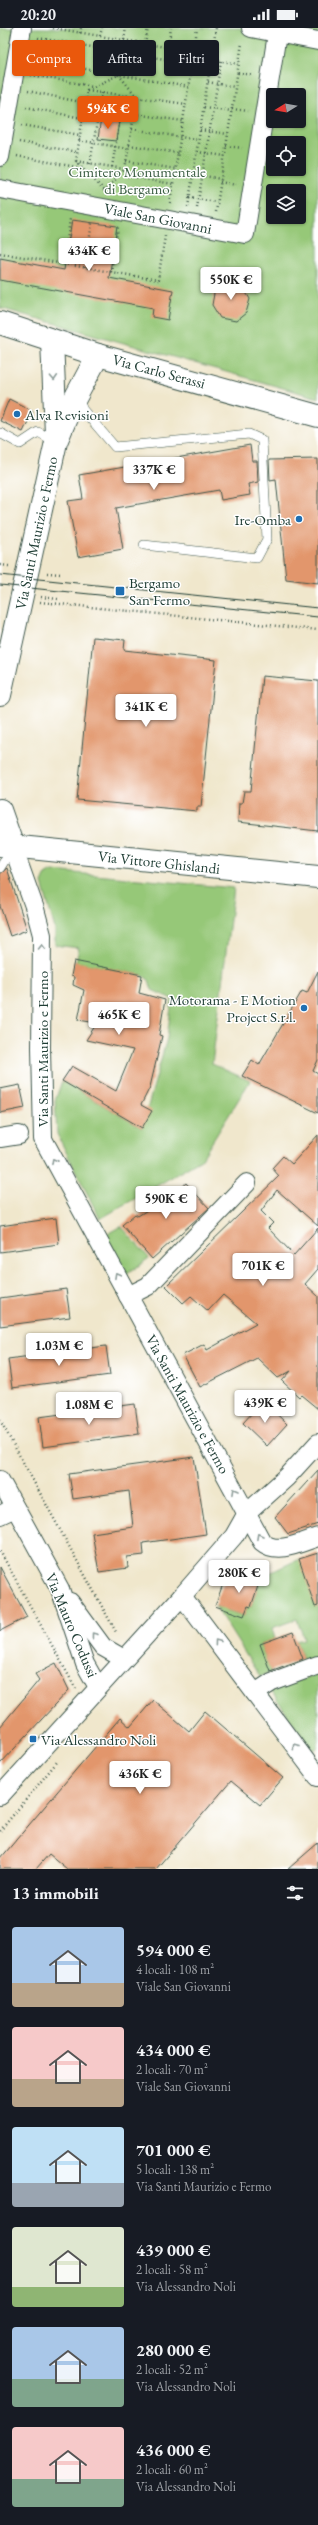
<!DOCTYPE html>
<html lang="it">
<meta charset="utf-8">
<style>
body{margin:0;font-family:"EB Garamond",serif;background:#242831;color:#f1f3f6;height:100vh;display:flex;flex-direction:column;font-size:15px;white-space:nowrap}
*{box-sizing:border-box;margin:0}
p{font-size:13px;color:#9ea1a6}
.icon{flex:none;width:22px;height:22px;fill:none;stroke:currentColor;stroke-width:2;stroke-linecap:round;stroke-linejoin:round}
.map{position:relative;height:1841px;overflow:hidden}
.side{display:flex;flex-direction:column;background:#171b24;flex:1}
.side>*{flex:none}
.hud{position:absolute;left:12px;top:12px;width:294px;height:36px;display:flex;gap:8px}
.needle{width:26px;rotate:259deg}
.tools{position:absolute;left:266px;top:60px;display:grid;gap:8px}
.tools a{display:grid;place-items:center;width:40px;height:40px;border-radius:4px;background:#171b24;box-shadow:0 1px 3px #0004;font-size:20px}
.price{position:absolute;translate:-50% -34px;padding:0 9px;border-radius:4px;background:#fff;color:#222;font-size:13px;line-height:26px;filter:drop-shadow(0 1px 2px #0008)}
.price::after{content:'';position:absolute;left:50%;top:24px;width:12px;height:9px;margin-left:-6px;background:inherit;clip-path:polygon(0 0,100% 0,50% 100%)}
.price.selected{background:#ea580c;color:#fff}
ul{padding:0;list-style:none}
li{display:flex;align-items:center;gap:12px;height:100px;padding:0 12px}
li span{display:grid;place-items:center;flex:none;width:112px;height:80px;border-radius:4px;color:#555}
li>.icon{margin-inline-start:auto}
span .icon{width:48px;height:48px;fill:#fffc;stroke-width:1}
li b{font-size:17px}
h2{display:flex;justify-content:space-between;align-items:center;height:48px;padding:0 12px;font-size:17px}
.pill{padding:0 14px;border-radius:4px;background:#171b24;box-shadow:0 1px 3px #0004;font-size:14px;line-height:36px}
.pill.selected{background:#ea580c;color:#fff}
.status{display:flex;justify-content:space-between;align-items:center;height:28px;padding:0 20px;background:#171b24;direction:ltr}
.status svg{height:11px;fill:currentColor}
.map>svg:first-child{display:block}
.green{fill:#96c878;stroke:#5a8256;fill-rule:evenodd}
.building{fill:#e2966c}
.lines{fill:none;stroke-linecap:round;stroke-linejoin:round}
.lane-casing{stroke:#3e564b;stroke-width:10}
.street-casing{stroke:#3e564b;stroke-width:20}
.secondary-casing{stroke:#3e564b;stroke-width:24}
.path{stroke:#3e564b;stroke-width:2.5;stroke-dasharray:1 3;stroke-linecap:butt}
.lane{stroke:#fff;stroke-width:9}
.street{stroke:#fff;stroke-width:18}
.secondary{stroke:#fff;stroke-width:22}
.tram{stroke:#1f3d34;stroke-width:1}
.oneway{stroke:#8f9e9a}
.poi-dot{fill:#1f6fb2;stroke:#fff;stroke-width:1.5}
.labels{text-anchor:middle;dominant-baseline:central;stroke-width:3;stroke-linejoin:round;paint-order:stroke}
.park-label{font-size:15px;fill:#3d6045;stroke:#fff}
.street-label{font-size:15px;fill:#1f3d34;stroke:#fff}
.poi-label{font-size:15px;fill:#1f3d34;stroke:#fff;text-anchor:start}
</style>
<div class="status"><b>20:20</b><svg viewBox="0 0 49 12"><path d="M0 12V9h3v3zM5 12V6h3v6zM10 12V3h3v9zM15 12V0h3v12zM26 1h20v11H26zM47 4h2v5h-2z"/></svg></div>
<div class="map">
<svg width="318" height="1841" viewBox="0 0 318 1841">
<rect width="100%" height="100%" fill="#fff"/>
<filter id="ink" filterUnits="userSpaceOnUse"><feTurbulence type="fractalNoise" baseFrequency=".025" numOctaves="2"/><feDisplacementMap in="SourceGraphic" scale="8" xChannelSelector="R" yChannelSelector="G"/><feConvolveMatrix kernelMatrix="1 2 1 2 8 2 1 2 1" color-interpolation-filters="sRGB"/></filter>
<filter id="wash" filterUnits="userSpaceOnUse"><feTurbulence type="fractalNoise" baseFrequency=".012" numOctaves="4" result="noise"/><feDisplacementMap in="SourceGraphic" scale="16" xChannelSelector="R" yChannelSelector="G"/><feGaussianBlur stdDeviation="0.9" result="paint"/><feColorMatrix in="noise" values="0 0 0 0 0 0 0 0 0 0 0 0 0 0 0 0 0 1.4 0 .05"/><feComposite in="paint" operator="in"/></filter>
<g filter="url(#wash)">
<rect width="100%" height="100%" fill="#f0e7cc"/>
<!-- green -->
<g class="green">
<path d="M0,0H318V370L0,280ZM273,67H299V93H273ZM273,115H299V141H273ZM273,163H299V189H273Z"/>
<polygon points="53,843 234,860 212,1036 250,1053 201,1132 100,1191 57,1106 55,1073 62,1053 142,1100 167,1010 172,971 152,962 149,952 142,947 76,934 79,920 55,917 55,901 42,855 46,846"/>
<polygon points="121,1198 149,1230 122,1250 100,1210"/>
<polygon points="299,1531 318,1554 318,1630 305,1635 296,1613 304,1611 297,1591 272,1600 275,1611 260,1616 271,1644 260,1649 215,1578 244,1588 248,1578 251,1579 261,1549"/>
<polygon points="318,1645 318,1720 313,1722 270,1663"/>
</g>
<g id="blocks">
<!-- building -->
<g class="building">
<polygon points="101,90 119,93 116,113 98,111"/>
<polygon points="72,192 117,198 109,250 173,262 168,292 152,289 153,280 0,252 0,230 64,242"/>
<polygon points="230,254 242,258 250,271 246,285 236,293 220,290 212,277 215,260"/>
<polygon points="9,371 33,383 23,404 0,393"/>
<polygon points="250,417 252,433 257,433 258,454 248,456 250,467 221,472 219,462 116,480 123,521 78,529 68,473 83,471 79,447"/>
<polygon points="318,431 318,555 286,551 276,451 270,452 269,432"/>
<polygon points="93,609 125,612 124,622 216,632 201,779 197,779 197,783 77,772"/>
<polygon points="262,648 318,653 318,803 238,794 239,775 242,775 244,763 251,763"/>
<polygon points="7,840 27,902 10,908 0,878 0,846"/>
<polygon points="74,933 142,947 139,965 165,972 159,1007 162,1008 150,1059 141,1077 152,1083 142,1100 62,1053 72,1038 116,1063 133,1022 86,1012 97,995 78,992 84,962 73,957 74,949 71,948"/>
<polygon points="318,943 318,1032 313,1043 318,1046 318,1085 242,1048 252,1032 259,1037 302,963 307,965"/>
<polygon points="20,1057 25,1080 0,1085 0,1061"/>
<polygon points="318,1107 318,1198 277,1162 261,1183 273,1195 268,1200 294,1227 318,1200 318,1241 305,1256 318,1268 318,1381 301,1367 299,1369 282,1353 291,1343 278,1350 257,1330 200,1359 183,1327 204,1316 207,1322 256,1295 223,1267 208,1283 191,1268 183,1275 166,1258 279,1148 272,1140 283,1128 292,1136"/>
<polygon points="186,1155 209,1180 152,1231 122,1197 135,1186 138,1188 161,1173 163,1174"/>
<polygon points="56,1190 59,1216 0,1224 0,1198"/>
<polygon points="66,1261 70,1289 0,1298 0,1270"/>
<polygon points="106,1318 110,1347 12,1360 8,1331"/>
<polygon points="263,1373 287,1396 267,1418 243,1395"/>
<polygon points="135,1376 139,1406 43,1419 39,1389"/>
<polygon points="194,1429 206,1506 143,1515 144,1527 127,1529 128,1540 99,1544 92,1505 133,1499 129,1463 73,1471 69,1446"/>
<polygon points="318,1442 318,1496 288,1506 275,1489"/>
<polygon points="318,1525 318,1578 315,1579 299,1531"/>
<polygon points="0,1539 27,1589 0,1603"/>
<polygon points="248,1545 261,1549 251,1579 248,1578 244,1588 215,1578 223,1556"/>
<polygon points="293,1604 303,1631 270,1643 260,1616"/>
<polygon points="56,1635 69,1662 0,1736 0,1699 39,1652 35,1646"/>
<polygon points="153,1672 189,1703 205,1683 283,1750 260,1777 231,1753 156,1841 67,1841 49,1826 36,1841 0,1841 0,1831 120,1690 130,1699"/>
<polygon points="318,1815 318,1841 288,1841"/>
</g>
</g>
</g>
<g filter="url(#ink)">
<use href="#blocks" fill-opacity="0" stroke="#3e564b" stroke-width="1"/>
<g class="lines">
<defs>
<g id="lane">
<polyline points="77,369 83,382 115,419 249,406 262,412 267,511 257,530 144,517"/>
<polyline points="0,405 20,416 38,404 56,414"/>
<polyline points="0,840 13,819"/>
</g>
<g id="street">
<polyline points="251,0 318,13"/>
<polyline points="0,129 22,0"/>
<polyline points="0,161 245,206 278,0"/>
<path d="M13,819L35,881L42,907L41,1020L43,1111L262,1514C277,1527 300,1515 318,1509"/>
<polyline points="0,1110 19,1107"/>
<polyline points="128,1268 148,1258 247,1155"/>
<polyline points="0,1452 60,1561 85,1636 98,1659"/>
<polyline points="0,1487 15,1480"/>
<polyline points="182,1568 318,1749"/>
<polyline points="70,1574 103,1619 124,1631"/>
<polyline points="255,1665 272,1654 318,1637"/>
<polyline points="0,1768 182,1568 234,1508 247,1485 287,1449 318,1415"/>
</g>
<g id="secondary">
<polyline points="0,295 98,327 318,388"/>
<polyline points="52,312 56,406"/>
<polyline points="0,667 56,414 71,378 98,327"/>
<polyline points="0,782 13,819"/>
<polyline points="0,817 318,849"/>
</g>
</defs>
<!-- lane casing -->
<use href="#lane" class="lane-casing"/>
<!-- street casing -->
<use href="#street" class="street-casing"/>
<!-- secondary casing -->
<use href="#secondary" class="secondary-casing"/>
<!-- path -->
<g class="path">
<polyline points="53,0 212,27"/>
<polyline points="80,5 81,0"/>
<polyline points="100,8 102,0"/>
<polyline points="38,10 219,40"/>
<polyline points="124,12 126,0"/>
<polyline points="145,16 148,0"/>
<polyline points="168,20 171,0"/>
<polyline points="194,24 197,0"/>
<polyline points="211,31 239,36"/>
<polyline points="34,32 189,59"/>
<polyline points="238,45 253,47"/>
<polyline points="31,47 93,58"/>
<polyline points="208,54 235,59"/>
<polyline points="87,62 186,76"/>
<polyline points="28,63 85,75"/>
<polyline points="26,79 82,90"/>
<polyline points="204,79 232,83"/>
<polyline points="232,81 248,83"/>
<polyline points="84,82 133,89"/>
<polyline points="134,86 183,93"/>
<polyline points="22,97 80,107"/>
<polyline points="132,101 199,112"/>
<polyline points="200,102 228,106"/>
<polyline points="79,112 128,121"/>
<polyline points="19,114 77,124"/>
<polyline points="129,117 178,125"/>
<polyline points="226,118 242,120"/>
<polyline points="197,124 225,128"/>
<polyline points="17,128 81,140"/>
<polyline points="76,133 124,141"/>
<polyline points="126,133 176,141"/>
<polyline points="90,136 102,64"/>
<polyline points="112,139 124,67"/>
<polyline points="193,146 221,151"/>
<polyline points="120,147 173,156"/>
<polyline points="220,154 236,157"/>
<polyline points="104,162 76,133 87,62 118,47"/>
<polyline points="104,164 125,141 137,69 118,46 122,24"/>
<polyline points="189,170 217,174"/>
<polyline points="170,175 192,36"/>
<polyline points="188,179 216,0"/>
<polyline points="197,180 221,33"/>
<polyline points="216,184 242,15"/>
<polyline points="68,211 115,218"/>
<polyline points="0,225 158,252 165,208"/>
<polyline points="64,236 70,191"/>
<polyline points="85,240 92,195"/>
<polyline points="111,244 118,199"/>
<polyline points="0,537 9,538"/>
<polyline points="47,545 61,546"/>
<polyline points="41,569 58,571"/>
<polyline points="40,574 318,602"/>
<polyline points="0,1392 116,1604"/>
<polyline points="0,1523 76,1661"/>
<polyline points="0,1803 57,1734"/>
</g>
<!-- lane -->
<use href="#lane" class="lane"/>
<!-- street -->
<use href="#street" class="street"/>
<!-- secondary -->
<use href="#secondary" class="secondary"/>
<!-- tram -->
<g class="tram">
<polyline points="0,547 318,580"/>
<polyline points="0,557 318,589"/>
</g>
</g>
<!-- one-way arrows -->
<defs><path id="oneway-chevron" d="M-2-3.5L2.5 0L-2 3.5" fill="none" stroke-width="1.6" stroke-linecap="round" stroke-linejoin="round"/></defs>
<g class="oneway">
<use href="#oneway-chevron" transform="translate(54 350) rotate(87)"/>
<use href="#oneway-chevron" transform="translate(42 919) rotate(-89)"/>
<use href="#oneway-chevron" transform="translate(54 1133) rotate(-119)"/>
<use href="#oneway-chevron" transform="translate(117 1247) rotate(-119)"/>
<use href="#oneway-chevron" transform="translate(235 1463) rotate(-119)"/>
<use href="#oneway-chevron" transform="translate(259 1508) rotate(-119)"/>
<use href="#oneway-chevron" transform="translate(94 1607) rotate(-127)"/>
<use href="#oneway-chevron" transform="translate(217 1614) rotate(-126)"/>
<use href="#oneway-chevron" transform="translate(295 1718) rotate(-126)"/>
</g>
</g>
<!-- markers -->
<g class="poi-dot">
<circle cx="17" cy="386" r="4"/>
<circle cx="299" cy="491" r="4"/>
<rect x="115" y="558" width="10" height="10" rx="2"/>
<circle cx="304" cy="980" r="4"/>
<rect x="29" y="1707" width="8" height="8" rx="2"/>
</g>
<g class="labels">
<!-- park labels -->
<g class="park-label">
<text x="137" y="143">Cimitero Monumentale<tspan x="137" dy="17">di Bergamo</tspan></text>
</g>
<!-- street labels -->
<g class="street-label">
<text transform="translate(158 190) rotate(11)">Viale San Giovanni</text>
<text transform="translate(159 343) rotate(15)">Via Carlo Serassi</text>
<text transform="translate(36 505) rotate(-78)">Via Santi Maurizio e Fermo</text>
<text transform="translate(159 834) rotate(6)">Via Vittore Ghislandi</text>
<text transform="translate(42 1021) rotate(-90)">Via Santi Maurizio e Fermo</text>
<text transform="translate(188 1376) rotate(61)">Via Santi Maurizio e Fermo</text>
<text transform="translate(72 1597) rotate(67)">Via Mauro Codussi</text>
</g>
<!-- poi labels -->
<g class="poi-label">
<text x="25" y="386">Alva Revisioni</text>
<text x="291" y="491" text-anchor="end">Ire-Omba</text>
<text x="129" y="554">Bergamo<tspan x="129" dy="17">San Fermo</tspan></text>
<text x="296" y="971" text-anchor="end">Motorama - E Motion<tspan x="296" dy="17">Project S.r.l.</tspan></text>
<text x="41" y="1711">Via Alessandro Noli</text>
</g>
</g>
</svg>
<div class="tools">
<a><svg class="needle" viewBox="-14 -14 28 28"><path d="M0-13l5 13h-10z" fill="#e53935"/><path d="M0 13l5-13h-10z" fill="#9ea1a6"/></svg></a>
<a><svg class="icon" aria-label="locate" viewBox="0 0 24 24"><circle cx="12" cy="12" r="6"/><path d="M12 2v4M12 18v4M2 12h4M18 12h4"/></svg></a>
<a><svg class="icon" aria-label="layers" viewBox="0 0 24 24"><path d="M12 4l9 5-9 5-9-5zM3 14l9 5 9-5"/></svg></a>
</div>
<b class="price selected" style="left:108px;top:102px">594K €</b>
<b class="price" style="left:89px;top:244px">434K €</b>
<b class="price" style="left:231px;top:273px">550K €</b>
<b class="price" style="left:154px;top:463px">337K €</b>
<b class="price" style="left:146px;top:700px">341K €</b>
<b class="price" style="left:119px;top:1008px">465K €</b>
<b class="price" style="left:166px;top:1192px">590K €</b>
<b class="price" style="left:263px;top:1259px">701K €</b>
<b class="price" style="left:59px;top:1339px">1.03M €</b>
<b class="price" style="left:265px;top:1396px">439K €</b>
<b class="price" style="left:89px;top:1398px">1.08M €</b>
<b class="price" style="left:239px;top:1566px">280K €</b>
<b class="price" style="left:140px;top:1767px">436K €</b>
<div class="hud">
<a class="pill selected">Compra</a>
<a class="pill">Affitta</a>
<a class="pill">Filtri</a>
</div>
</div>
<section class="side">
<h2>13 immobili<svg class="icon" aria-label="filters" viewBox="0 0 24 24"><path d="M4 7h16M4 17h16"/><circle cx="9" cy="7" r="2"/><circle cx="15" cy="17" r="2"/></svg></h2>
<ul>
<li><span style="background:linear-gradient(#a9c7e8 70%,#b9a48a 0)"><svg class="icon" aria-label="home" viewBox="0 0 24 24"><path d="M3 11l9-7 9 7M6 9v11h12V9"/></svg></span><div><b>594 000 €</b><p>4 locali · 108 m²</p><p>Viale San Giovanni</p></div></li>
<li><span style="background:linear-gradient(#f6c9c9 65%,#b9a48a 0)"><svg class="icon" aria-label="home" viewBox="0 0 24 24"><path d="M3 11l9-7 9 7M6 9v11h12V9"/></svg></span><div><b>434 000 €</b><p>2 locali · 70 m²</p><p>Viale San Giovanni</p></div></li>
<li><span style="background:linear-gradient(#bfe0f5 70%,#9aa5b1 0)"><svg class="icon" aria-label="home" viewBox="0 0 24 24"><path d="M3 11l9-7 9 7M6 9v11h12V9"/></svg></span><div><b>701 000 €</b><p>5 locali · 138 m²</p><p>Via Santi Maurizio e Fermo</p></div></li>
<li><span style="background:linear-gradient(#dfe7d0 75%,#8fb573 0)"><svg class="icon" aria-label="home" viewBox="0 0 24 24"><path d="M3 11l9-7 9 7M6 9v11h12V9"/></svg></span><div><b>439 000 €</b><p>2 locali · 58 m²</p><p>Via Alessandro Noli</p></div></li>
<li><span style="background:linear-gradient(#a9c7e8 65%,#7fa58c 0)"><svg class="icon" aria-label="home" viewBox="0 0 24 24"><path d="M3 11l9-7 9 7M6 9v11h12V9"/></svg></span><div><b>280 000 €</b><p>2 locali · 52 m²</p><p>Via Alessandro Noli</p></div></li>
<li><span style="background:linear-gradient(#f6c9c9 65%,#7fa58c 0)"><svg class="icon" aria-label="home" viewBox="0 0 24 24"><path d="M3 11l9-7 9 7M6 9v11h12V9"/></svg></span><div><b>436 000 €</b><p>2 locali · 60 m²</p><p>Via Alessandro Noli</p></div></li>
</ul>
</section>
